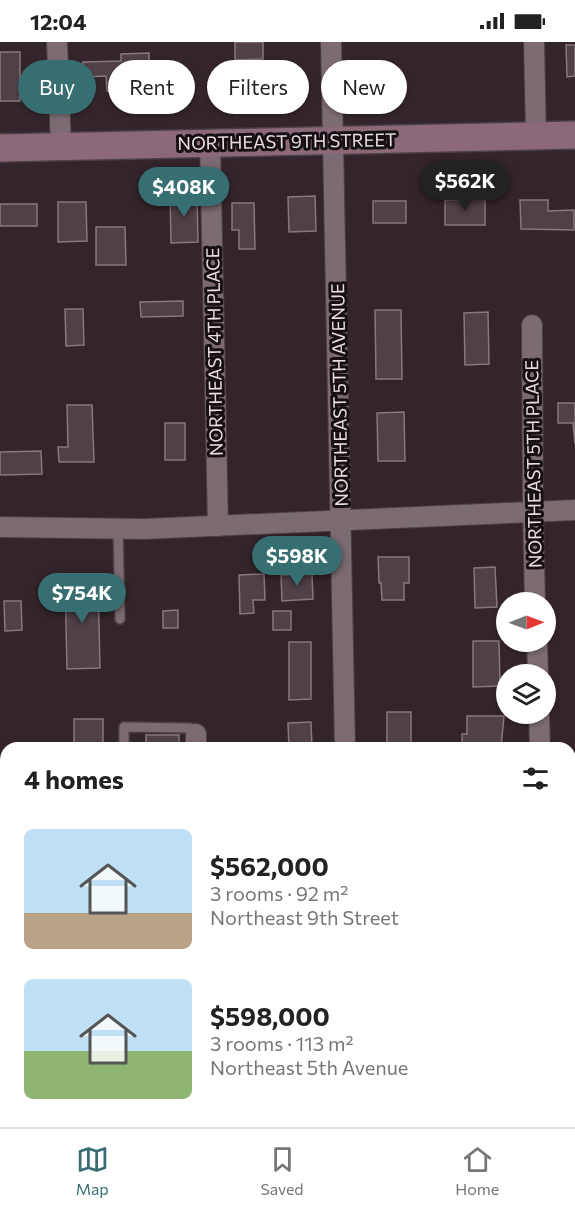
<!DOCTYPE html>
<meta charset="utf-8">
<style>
body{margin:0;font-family:Commissioner,sans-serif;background:#f2f2f2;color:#222;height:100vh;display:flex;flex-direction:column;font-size:22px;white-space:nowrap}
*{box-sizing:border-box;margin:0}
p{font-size:20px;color:#767676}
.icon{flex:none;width:33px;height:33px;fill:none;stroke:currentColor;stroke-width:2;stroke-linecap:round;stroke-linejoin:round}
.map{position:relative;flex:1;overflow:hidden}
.sheet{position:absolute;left:0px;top:700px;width:576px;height:386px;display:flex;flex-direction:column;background:#fff;border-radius:18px 18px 0 0;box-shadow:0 2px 4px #0004}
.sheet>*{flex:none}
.hud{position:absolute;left:18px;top:18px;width:540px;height:54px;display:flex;gap:12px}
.needle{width:39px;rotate:89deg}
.fabs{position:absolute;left:496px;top:550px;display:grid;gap:12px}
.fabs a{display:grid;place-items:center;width:60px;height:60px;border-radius:50%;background:#fff;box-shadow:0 2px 4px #0004;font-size:30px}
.price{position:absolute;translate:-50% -51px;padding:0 14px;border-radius:21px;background:#376e72;color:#fff;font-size:20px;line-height:39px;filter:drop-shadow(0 2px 3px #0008)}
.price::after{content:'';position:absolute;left:50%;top:36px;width:18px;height:14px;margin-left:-9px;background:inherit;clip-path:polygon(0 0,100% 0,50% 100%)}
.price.on{background:#222;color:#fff}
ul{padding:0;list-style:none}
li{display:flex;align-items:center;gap:18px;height:150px;padding:0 24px}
li span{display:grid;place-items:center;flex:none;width:168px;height:120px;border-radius:9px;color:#555}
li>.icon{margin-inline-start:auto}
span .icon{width:72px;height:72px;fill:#fffc;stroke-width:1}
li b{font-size:26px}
h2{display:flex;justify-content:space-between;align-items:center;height:72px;padding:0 24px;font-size:26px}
.tag{padding:0 21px;border-radius:27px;background:#fff;box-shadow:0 2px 4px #0004;font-size:21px;line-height:54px}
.tag.on{background:#376e72;color:#fff}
.status{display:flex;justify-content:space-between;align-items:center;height:42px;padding:0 30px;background:#fff;direction:ltr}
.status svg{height:16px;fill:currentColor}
.menu{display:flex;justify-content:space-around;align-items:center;height:84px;border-top:2px solid #e0e0e0;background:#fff;font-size:16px;color:#767676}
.menu a{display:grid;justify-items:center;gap:3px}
.menu .on{color:#376e72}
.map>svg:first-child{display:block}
.building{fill:#504148;stroke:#88777e;stroke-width:1.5}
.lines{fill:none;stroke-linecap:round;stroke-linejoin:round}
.lane-casing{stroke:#4b4045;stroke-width:12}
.street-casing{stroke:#4b4045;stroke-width:22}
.secondary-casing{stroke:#4b4045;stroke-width:30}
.lane{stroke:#7c6b72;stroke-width:9}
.street{stroke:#7c6b72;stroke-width:20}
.secondary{stroke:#8c6979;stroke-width:27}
.labels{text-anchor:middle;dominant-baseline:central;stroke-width:6;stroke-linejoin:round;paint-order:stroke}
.street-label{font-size:18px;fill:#e8dee2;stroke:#161013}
</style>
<div class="status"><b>12:04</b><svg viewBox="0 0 49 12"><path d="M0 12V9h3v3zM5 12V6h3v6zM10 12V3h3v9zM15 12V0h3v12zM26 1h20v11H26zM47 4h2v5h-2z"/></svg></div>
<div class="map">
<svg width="575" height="1085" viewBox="0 0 575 1085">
<rect width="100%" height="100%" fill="#33252b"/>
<!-- building -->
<g class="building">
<polygon points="235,0 263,0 263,17 235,18"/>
<polygon points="566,3 575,3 575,34 567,35"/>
<rect x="0" y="10" width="20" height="49"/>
<polygon points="149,11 149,42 137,42 137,49 107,49 106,34 83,35 83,20 121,19 121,12"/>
<polygon points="394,26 396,58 358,59 357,27"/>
<polygon points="279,29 281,61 261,62 261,50 247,51 246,30"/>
<polygon points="170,152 197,152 198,200 171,201"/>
<polygon points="315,154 316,189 289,190 288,155"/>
<polygon points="485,157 485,183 445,183 445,158"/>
<polygon points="520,158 548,158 548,169 574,168 574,188 521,187"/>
<rect x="373" y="159" width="33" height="22"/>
<polygon points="58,160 86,160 87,199 58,200"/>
<polygon points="232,161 254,161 255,207 239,207 239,188 232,188"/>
<rect x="0" y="162" width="37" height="22"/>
<polygon points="96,185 125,185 126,223 96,223"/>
<polygon points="183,259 183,274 141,275 140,260"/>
<polygon points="65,267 83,267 84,303 66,304"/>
<polygon points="375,268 401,268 402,337 376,337"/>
<polygon points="488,270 489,322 465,323 464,271"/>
<polygon points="558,361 575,361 575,402 573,381 558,381"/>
<polygon points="67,363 92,363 94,420 59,420 58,405 68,405"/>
<polygon points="404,370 405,419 378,419 377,371"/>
<rect x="165" y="381" width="20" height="37"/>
<polygon points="41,409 42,432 0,433 0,410"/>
<polygon points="378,515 409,515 409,541 404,541 404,558 382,558 381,541 379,541"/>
<polygon points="495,525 497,565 475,566 474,526"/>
<polygon points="264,532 265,558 253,558 254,571 240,572 239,533"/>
<polygon points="312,532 313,557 282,559 281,533"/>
<polygon points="65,538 98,538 100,626 67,627"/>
<polygon points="4,559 21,559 22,588 5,589"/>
<polygon points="178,568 178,586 163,586 163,569"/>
<rect x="273" y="569" width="18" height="19"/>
<polygon points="473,599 499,599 500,644 473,645"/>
<polygon points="289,600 311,600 311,657 289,658"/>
<rect x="387" y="670" width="24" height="36"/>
<polygon points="467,674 504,674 501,706 462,706 462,692 467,692"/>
<rect x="74" y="677" width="29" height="29"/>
<polygon points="311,680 312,706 289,706 288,681"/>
<rect x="146" y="693" width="33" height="13"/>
<polygon points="0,786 6,786 6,810 1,810"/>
<rect x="0" y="883" width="6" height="38"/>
<polygon points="570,1063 575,1063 575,1085 568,1085"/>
<rect x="155" y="1080" width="31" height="5"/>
<rect x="453" y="1080" width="37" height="5"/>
<polygon points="499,1080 541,1080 542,1085 499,1085"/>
</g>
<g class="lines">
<defs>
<g id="lane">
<polyline points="118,487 120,577"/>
<polyline points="124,706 124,685 190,686 196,692"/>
</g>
<g id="street">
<polyline points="57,0 61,104"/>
<polyline points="331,0 345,706"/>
<polyline points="534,0 536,94"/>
<polyline points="210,101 218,484"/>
<polyline points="532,283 533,469 535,561"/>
<polyline points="0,485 144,487 575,468"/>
<polyline points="537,600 538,633"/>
<polyline points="539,672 540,706"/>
<polyline points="196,692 196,706"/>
<polyline points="570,833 575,833"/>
<polyline points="0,847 6,847"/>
<polyline points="201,1080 201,1085"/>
<polyline points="355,1080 355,1085"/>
</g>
<polyline id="secondary" points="0,106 575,93"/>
</defs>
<!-- lane casing -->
<use href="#lane" class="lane-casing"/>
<!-- street casing -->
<use href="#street" class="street-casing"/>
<!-- secondary casing -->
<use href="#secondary" class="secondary-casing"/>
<!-- lane -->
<use href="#lane" class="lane"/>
<!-- street -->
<use href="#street" class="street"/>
<!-- secondary -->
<use href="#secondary" class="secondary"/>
</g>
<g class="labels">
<!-- street labels -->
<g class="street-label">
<text transform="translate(287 99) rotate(-1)">NORTHEAST 9TH STREET</text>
<text transform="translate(214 310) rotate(-91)">NORTHEAST 4TH PLACE</text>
<text transform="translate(339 353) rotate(-91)">NORTHEAST 5TH AVENUE</text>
<text transform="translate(533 422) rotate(-91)">NORTHEAST 5TH PLACE</text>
</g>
</g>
</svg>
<div class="fabs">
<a><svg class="needle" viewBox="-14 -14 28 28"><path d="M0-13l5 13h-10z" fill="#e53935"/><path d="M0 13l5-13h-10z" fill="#767676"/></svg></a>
<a><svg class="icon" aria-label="layers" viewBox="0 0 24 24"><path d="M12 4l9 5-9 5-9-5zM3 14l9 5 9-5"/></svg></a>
</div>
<b class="price on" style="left:465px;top:170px">$562K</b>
<b class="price" style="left:184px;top:176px">$408K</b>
<b class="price" style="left:297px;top:545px">$598K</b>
<b class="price" style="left:82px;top:582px">$754K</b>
<div class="hud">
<a class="tag on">Buy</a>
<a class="tag">Rent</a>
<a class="tag">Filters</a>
<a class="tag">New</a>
</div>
<section class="sheet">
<h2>4 homes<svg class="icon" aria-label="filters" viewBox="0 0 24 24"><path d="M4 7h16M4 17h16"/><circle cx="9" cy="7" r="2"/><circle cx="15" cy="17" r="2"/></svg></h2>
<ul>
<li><span style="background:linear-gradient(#bfe0f5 70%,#b9a48a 0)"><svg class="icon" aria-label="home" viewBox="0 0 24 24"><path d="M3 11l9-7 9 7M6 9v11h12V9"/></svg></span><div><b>$562,000</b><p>3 rooms · 92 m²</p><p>Northeast 9th Street</p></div></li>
<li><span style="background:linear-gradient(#bfe0f5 60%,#8fb573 0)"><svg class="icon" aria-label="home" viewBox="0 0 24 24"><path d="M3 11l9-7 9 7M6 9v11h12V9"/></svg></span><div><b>$598,000</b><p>3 rooms · 113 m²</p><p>Northeast 5th Avenue</p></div></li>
</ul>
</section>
</div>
<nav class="menu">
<a class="on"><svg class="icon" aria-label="map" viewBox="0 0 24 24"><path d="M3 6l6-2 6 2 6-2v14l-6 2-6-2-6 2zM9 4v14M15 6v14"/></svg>Map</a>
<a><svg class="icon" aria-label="saved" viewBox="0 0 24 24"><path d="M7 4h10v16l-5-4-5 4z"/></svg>Saved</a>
<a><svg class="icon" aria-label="home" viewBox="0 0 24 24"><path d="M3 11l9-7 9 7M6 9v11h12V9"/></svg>Home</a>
</nav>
